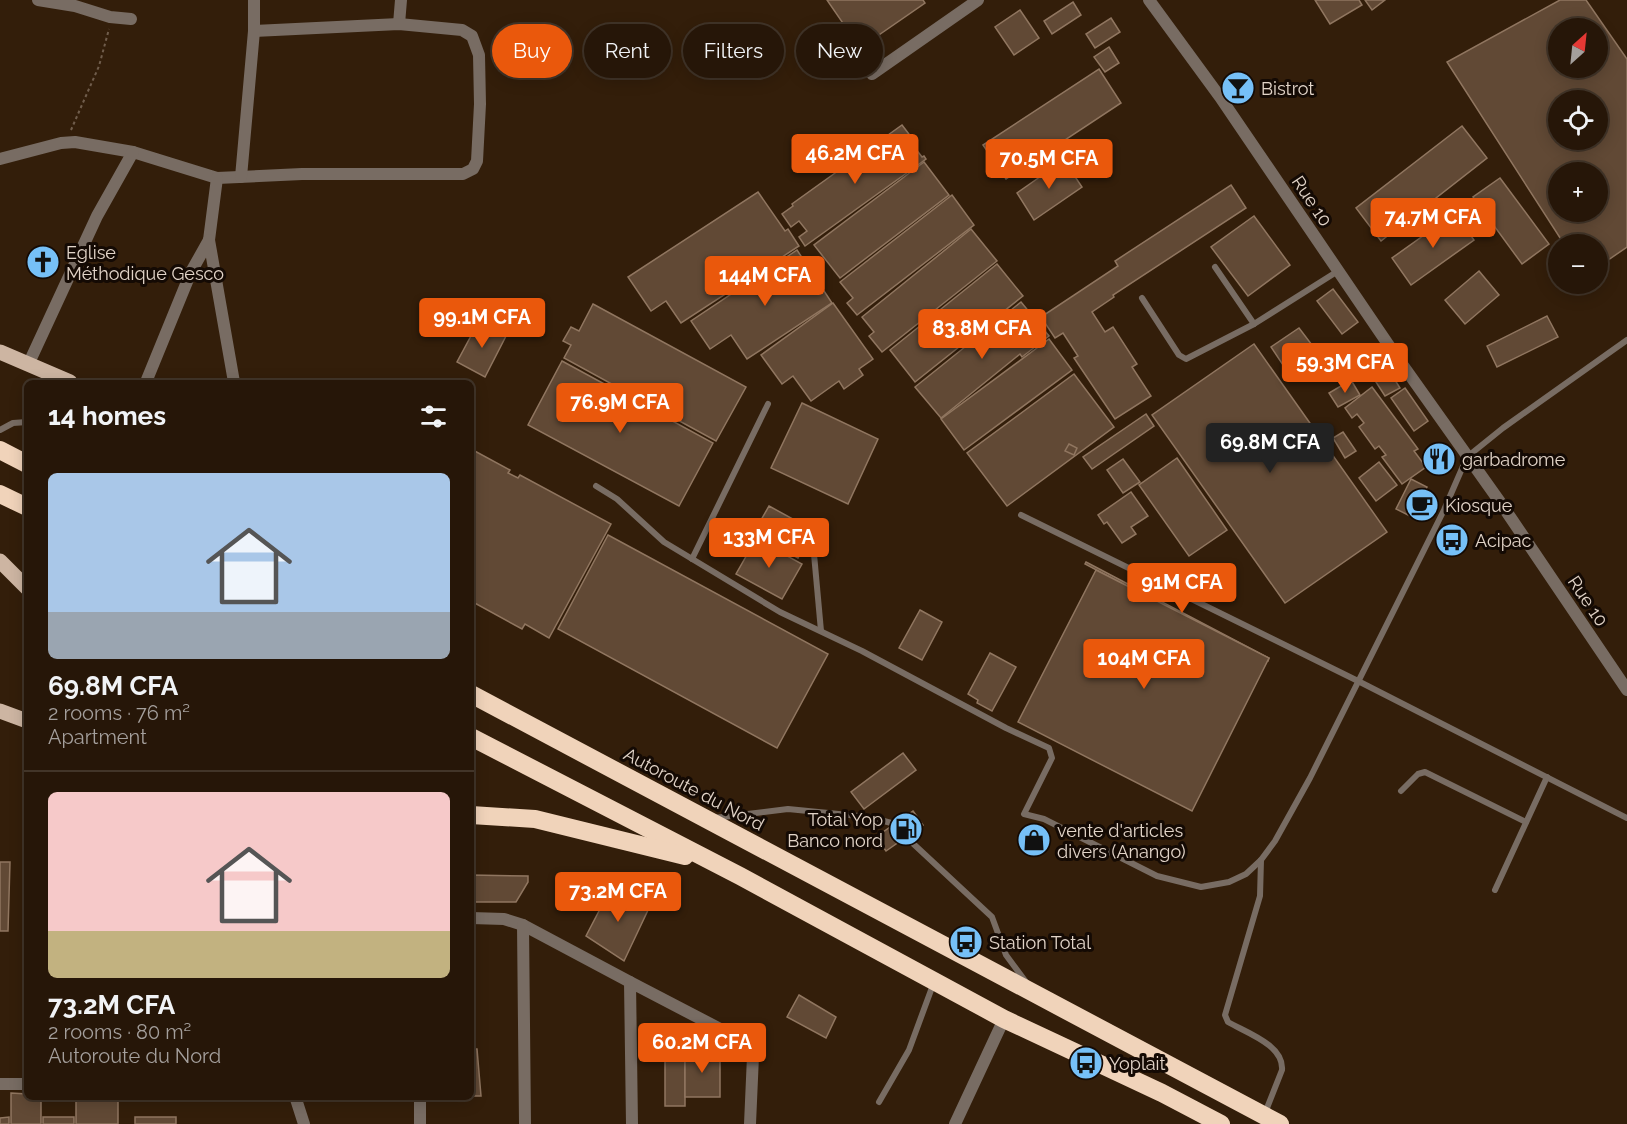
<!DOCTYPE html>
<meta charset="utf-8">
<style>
body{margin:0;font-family:Raleway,sans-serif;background:#2e1f12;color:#f1f3f6;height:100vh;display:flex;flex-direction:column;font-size:22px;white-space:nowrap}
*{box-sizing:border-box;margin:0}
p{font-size:20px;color:#a49f9c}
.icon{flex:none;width:33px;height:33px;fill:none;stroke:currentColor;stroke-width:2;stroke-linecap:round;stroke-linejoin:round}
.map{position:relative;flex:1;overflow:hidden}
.details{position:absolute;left:24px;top:380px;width:450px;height:720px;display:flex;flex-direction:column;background:#261608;border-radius:9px;box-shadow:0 3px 15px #0003,0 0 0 2px #423529}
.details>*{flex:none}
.guide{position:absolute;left:492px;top:24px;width:570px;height:54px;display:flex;gap:12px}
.needle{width:39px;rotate:27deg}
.controls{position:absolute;left:1548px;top:18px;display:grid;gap:12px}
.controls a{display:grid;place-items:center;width:60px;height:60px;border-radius:50%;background:#261608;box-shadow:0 3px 15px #0003,0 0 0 2px #423529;font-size:30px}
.price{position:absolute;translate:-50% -51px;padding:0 14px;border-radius:6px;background:#ea580c;color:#fff;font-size:20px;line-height:39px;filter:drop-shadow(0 2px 3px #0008)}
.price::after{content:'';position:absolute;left:50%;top:36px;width:18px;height:14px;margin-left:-9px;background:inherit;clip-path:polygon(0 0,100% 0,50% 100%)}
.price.current{background:#222;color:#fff}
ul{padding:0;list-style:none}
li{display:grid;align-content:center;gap:12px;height:318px;padding:0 24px}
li+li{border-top:2px solid #423529}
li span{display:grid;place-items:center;height:186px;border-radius:9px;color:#555}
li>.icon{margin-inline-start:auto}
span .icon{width:108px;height:108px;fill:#fffc;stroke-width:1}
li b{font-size:26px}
h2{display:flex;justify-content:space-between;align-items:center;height:72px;padding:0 24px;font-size:26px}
.chip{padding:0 21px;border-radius:27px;background:#261608;box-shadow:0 3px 15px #0003,0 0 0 2px #423529;font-size:21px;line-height:54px}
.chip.current{background:#ea580c;color:#fff}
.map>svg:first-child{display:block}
.building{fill:#614935;stroke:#907660;stroke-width:1.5;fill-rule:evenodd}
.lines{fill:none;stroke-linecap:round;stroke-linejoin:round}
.path{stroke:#705d4c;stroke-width:2;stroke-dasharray:3 3;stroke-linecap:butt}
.lane{stroke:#786c63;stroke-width:6}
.street{stroke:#786c63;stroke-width:12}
.primary{stroke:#cdb5a2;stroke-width:15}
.highway{stroke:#f0d3ba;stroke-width:18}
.labels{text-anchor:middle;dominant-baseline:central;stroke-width:6;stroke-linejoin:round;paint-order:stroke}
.poi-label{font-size:18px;fill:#e2d4c8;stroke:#140a04;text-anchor:start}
.street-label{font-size:18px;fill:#e2d4c8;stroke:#140a04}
</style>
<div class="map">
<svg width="1627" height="1124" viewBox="0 0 1627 1124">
<rect width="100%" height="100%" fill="#331e0a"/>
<!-- building -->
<g class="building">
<polygon points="827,0 923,0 925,3 860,48"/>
<polygon points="1315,0 1359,0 1362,5 1330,24"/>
<polygon points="1365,0 1385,0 1372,10"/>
<path d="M1560,0H1586L1627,59V247L1598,267V244H1564L1447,62ZM1558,28H1598V68H1558ZM1558,100H1598V140H1558ZM1558,172H1598V212H1558Z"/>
<polygon points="1073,2 1081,15 1052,34 1044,21"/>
<polygon points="1020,10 1039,38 1014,55 995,27"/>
<polygon points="1111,18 1120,32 1095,48 1086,34"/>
<polygon points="1109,47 1119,63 1105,72 1094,57"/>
<polygon points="1099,69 1121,103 1006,179 983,145"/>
<polygon points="902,125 915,142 912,144 922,157 924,156 926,159 805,246 799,237 807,231 799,221 791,227 782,214 793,206 792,204"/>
<polygon points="1462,126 1487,158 1381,241 1356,208"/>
<polygon points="1064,160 1082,187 1034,220 1017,193"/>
<polygon points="924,162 949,195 840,278 814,245"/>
<polygon points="1500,178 1549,244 1522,264 1473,197"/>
<polygon points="1231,185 1246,208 1113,295 1114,297 1092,312 1105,332 1113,327 1137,364 1132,367 1151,396 1115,419 1074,358 1078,356 1063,333 1055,338 1041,317 1118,266 1115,261"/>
<polygon points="758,192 785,231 788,229 799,246 681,323 666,301 651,311 628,277"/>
<polygon points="952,195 974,225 857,315 847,303 853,298 840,282"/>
<polygon points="1455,213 1474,240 1411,285 1392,258"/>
<polygon points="1254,216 1290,265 1248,296 1211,247"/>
<polygon points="971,229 997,261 882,352 869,336 874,332 862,317"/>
<polygon points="797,250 832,303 747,359 731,335 710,349 691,321"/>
<polygon points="997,264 1023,296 915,382 890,350"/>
<polygon points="1479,271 1499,295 1465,324 1445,300"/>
<polygon points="1333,289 1358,322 1342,334 1317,301"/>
<polygon points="1021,302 1049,336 1022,357 1020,354 941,418 915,387"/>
<polygon points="833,303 873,359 859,369 863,375 844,389 839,381 811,401 793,376 782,384 761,355"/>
<polygon points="593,304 746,387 716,441 564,358 571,345 563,341 571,327 579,331"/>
<polygon points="1547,316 1558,337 1497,367 1487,346"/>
<polygon points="479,321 506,336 485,377 457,362"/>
<polygon points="1299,328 1312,345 1283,365 1271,347"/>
<polygon points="1049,339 1072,370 964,450 941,419"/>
<polygon points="1254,344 1387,532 1285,603 1152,415"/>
<polygon points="1380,356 1400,388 1385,396 1365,365"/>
<polygon points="562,361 713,443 679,506 528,425"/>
<polygon points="1074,374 1114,427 1007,506 967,453"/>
<polygon points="1351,380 1360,395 1338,407 1329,393"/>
<polygon points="1372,387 1418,449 1414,451 1426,467 1402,484 1382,457 1386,455 1379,446 1375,449 1359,427 1364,423 1357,414 1352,418 1345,408"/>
<polygon points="1405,388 1428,421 1414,431 1391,398"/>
<polygon points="802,403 878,439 848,504 771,468"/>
<polygon points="1146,414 1154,426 1092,469 1083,457"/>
<polygon points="1343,432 1356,451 1345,458 1333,438"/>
<polygon points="1069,444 1077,448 1074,455 1065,451"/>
<polygon points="471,449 510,470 508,473 518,478 520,475 611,524 549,638 525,624 522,629 471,601"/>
<polygon points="1177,458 1227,530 1189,556 1139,485"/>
<polygon points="1123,459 1140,482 1123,493 1107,470"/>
<polygon points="1379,462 1397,485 1376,501 1359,478"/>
<polygon points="1411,479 1427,487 1412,517 1396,509"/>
<polygon points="1131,492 1148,516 1131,527 1136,534 1122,543 1107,522 1104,524 1098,515"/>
<polygon points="769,506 813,530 798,558 753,534"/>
<polygon points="608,535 828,654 777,748 558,629"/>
<polygon points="756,539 802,564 782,599 736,574"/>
<polygon points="1086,562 1269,658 1268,661 1085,564"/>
<polygon points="1096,570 1269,658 1192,811 1018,722"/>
<polygon points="920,610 942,622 922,660 899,648"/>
<polygon points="990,653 1016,667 992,711 977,703 978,700 968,694"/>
<polygon points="903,753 916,770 864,809 851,792"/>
<polygon points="913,811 923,825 886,851 876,837"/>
<polygon points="0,862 10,862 8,931 0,931"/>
<polygon points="471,875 528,876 528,882 516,902 471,902"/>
<polygon points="612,886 649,908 624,961 586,936"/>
<polygon points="799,995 836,1017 826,1038 787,1017"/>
<polygon points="471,1049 477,1049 481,1096 471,1096"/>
<rect x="665" y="1052" width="20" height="54"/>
<rect x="685" y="1052" width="35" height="45"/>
<polygon points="11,1093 27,1094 27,1096 41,1096 41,1124 11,1124"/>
<rect x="76" y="1096" width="42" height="28"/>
<polygon points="9,1117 9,1124 0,1124 0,1118"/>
<rect x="43" y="1117" width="31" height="7"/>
<rect x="135" y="1117" width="41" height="7"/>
</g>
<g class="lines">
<!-- path -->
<polyline class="path" points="71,130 99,66 109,29"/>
<!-- lane -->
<g class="lane">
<polyline points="1215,267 1254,324"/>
<polyline points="1142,298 1179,355 1186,359 1254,324 1338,271"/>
<polyline points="0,430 13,423 27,422"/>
<polyline points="596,486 617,499 664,542 780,612 862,651 1006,728 1049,748 1052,758 1024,814 1044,819 1157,876 1201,887 1229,882 1246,874 1261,860 1275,841 1310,778 1444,510 1467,457 1503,428 1627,340"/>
<polyline points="1021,515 1358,681 1627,818"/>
<polyline points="813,543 821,631"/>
<polyline points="692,559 768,404"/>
<polyline points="1401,791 1418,774 1425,772 1526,822"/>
<polyline points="714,818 788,809 869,817 895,824"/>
<polyline points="906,837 992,917 1006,955 1026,982"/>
<path d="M1261,860L1260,896L1225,1015L1228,1022C1247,1033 1284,1045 1282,1070L1265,1113"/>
<polyline points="1495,890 1547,777"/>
<polyline points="879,1102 909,1050 934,982"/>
</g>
<!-- street -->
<g class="street">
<polyline points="38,0 75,6 110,17 131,19"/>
<polyline points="1149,0 1220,97 1392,350 1500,502 1627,690"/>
<polyline points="399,24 401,0"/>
<polyline points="872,74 978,0"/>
<polyline points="0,159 61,143 75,142 133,152 217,178 302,174 463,174 473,169 477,161 480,104 479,55 472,36 462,30 399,24 254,31"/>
<polyline points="241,177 254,31 254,0"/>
<polyline points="217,178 209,240 234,382"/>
<polyline points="28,365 97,216 133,152"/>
<polyline points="146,382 191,272 209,240"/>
<polyline points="471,918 504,919 523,925 630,982"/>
<polyline points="523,925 525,1124"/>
<polyline points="0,1084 27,1084"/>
<polyline points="295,1096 304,1124"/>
<polyline points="420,1096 420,1124"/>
<polyline points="632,1124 630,982 749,1044 753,1056 750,1124"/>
<polyline points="955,1124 1004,1019"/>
</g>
<!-- primary -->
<g class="primary">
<polyline points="0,352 70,382"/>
<polyline points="0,561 27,588"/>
<polyline points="0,711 27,721"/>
</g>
<!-- highway -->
<g class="highway">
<polyline points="0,450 27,464"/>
<polyline points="0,494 27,507"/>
<polyline points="471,694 1280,1124"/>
<polyline points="471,737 740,876 1004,1019 1162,1093 1221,1124"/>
<polyline points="471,815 535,819 685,856"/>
</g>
</g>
<!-- icons -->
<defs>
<symbol id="bar-disc" viewBox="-11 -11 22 22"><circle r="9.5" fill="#76c0f7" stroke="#140a04"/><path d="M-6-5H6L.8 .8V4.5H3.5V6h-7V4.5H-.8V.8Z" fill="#111"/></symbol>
<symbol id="church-disc" viewBox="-11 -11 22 22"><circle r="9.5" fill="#76c0f7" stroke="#140a04"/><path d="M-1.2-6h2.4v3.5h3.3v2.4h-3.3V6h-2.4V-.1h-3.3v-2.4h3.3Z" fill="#111"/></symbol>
<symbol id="restaurant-disc" viewBox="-11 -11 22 22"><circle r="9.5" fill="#76c0f7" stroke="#140a04"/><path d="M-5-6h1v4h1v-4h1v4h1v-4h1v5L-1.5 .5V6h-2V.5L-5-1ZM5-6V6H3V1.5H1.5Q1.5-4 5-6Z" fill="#111"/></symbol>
<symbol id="cafe-disc" viewBox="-11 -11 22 22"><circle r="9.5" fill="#76c0f7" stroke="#140a04"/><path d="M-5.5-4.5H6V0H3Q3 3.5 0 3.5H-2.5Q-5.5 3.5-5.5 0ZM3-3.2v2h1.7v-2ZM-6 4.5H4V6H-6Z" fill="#111"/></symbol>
<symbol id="bus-disc" viewBox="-11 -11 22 22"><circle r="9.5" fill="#76c0f7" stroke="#140a04"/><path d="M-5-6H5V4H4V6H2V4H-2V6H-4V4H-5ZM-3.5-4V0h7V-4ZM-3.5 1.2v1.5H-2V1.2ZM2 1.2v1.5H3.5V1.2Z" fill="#111"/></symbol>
<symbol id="fuel-disc" viewBox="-11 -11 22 22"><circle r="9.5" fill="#76c0f7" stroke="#140a04"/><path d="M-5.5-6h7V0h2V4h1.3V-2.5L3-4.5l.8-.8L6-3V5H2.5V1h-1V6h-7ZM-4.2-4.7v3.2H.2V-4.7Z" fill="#111"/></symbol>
<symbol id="shop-disc" viewBox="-11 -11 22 22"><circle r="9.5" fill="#76c0f7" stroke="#140a04"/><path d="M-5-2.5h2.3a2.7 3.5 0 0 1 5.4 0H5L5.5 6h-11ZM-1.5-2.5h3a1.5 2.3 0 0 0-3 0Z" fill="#111"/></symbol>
</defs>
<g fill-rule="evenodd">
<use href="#bar-disc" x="1219" y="69" width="38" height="38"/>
<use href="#church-disc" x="24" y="243" width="38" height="38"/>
<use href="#restaurant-disc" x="1420" y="440" width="38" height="38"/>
<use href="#cafe-disc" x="1403" y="486" width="38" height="38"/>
<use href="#bus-disc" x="1433" y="521" width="38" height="38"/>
<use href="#fuel-disc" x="887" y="810" width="38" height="38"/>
<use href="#shop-disc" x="1015" y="821" width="38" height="38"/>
<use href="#bus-disc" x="947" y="923" width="38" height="38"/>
<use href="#bus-disc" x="1067" y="1044" width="38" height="38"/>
</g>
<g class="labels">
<!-- poi labels -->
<g class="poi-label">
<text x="1261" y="88">Bistrot</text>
<text x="66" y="252">Eglise<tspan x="66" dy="21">Méthodique Gesco</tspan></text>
<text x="1462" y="459">garbadrome</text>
<text x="1445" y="505">Kiosque</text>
<text x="1475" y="540">Acipac</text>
<text x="883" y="819" text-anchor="end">Total Yop<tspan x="883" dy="21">Banco nord</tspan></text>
<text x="1057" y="830">vente d'articles<tspan x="1057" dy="21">divers (Anango)</tspan></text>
<text x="989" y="942">Station Total</text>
<text x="1109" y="1063">Yoplait</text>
</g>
<!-- street labels -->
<g class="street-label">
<text transform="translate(1312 201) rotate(56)">Rue 10</text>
<text transform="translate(1588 601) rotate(56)">Rue 10</text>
<text transform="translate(694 789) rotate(28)">Autoroute du Nord</text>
</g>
</g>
</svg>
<div class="controls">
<a><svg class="needle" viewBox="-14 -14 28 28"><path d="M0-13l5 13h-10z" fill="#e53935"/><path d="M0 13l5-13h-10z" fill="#a49f9c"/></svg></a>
<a><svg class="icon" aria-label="locate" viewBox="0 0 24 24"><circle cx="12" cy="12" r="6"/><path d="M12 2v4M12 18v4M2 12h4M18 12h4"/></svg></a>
<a>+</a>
<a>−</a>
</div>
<b class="price" style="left:855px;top:185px">46.2M CFA</b>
<b class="price" style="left:1049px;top:190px">70.5M CFA</b>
<b class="price" style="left:1433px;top:249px">74.7M CFA</b>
<b class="price" style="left:765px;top:307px">144M CFA</b>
<b class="price" style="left:482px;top:349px">99.1M CFA</b>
<b class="price" style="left:982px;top:360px">83.8M CFA</b>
<b class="price" style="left:1345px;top:394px">59.3M CFA</b>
<b class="price" style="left:620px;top:434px">76.9M CFA</b>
<b class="price current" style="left:1270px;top:474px">69.8M CFA</b>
<b class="price" style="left:769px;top:569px">133M CFA</b>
<b class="price" style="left:1182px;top:614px">91M CFA</b>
<b class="price" style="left:1144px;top:690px">104M CFA</b>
<b class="price" style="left:618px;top:923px">73.2M CFA</b>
<b class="price" style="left:702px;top:1074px">60.2M CFA</b>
<div class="guide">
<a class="chip current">Buy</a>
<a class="chip">Rent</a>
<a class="chip">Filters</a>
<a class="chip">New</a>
</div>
<section class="details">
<h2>14 homes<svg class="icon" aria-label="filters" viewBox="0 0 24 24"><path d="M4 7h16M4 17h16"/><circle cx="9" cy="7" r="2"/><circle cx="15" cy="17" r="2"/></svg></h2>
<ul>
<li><span style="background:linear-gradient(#a9c7e8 75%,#9aa5b1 0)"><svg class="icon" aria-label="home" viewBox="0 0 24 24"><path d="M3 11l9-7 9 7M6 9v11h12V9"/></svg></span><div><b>69.8M CFA</b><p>2 rooms · 76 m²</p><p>Apartment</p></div></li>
<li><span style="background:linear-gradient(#f6c9c9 75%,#c2b280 0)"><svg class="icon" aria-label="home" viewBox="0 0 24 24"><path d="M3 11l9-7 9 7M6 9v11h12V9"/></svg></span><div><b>73.2M CFA</b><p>2 rooms · 80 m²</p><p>Autoroute du Nord</p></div></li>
</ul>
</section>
</div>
